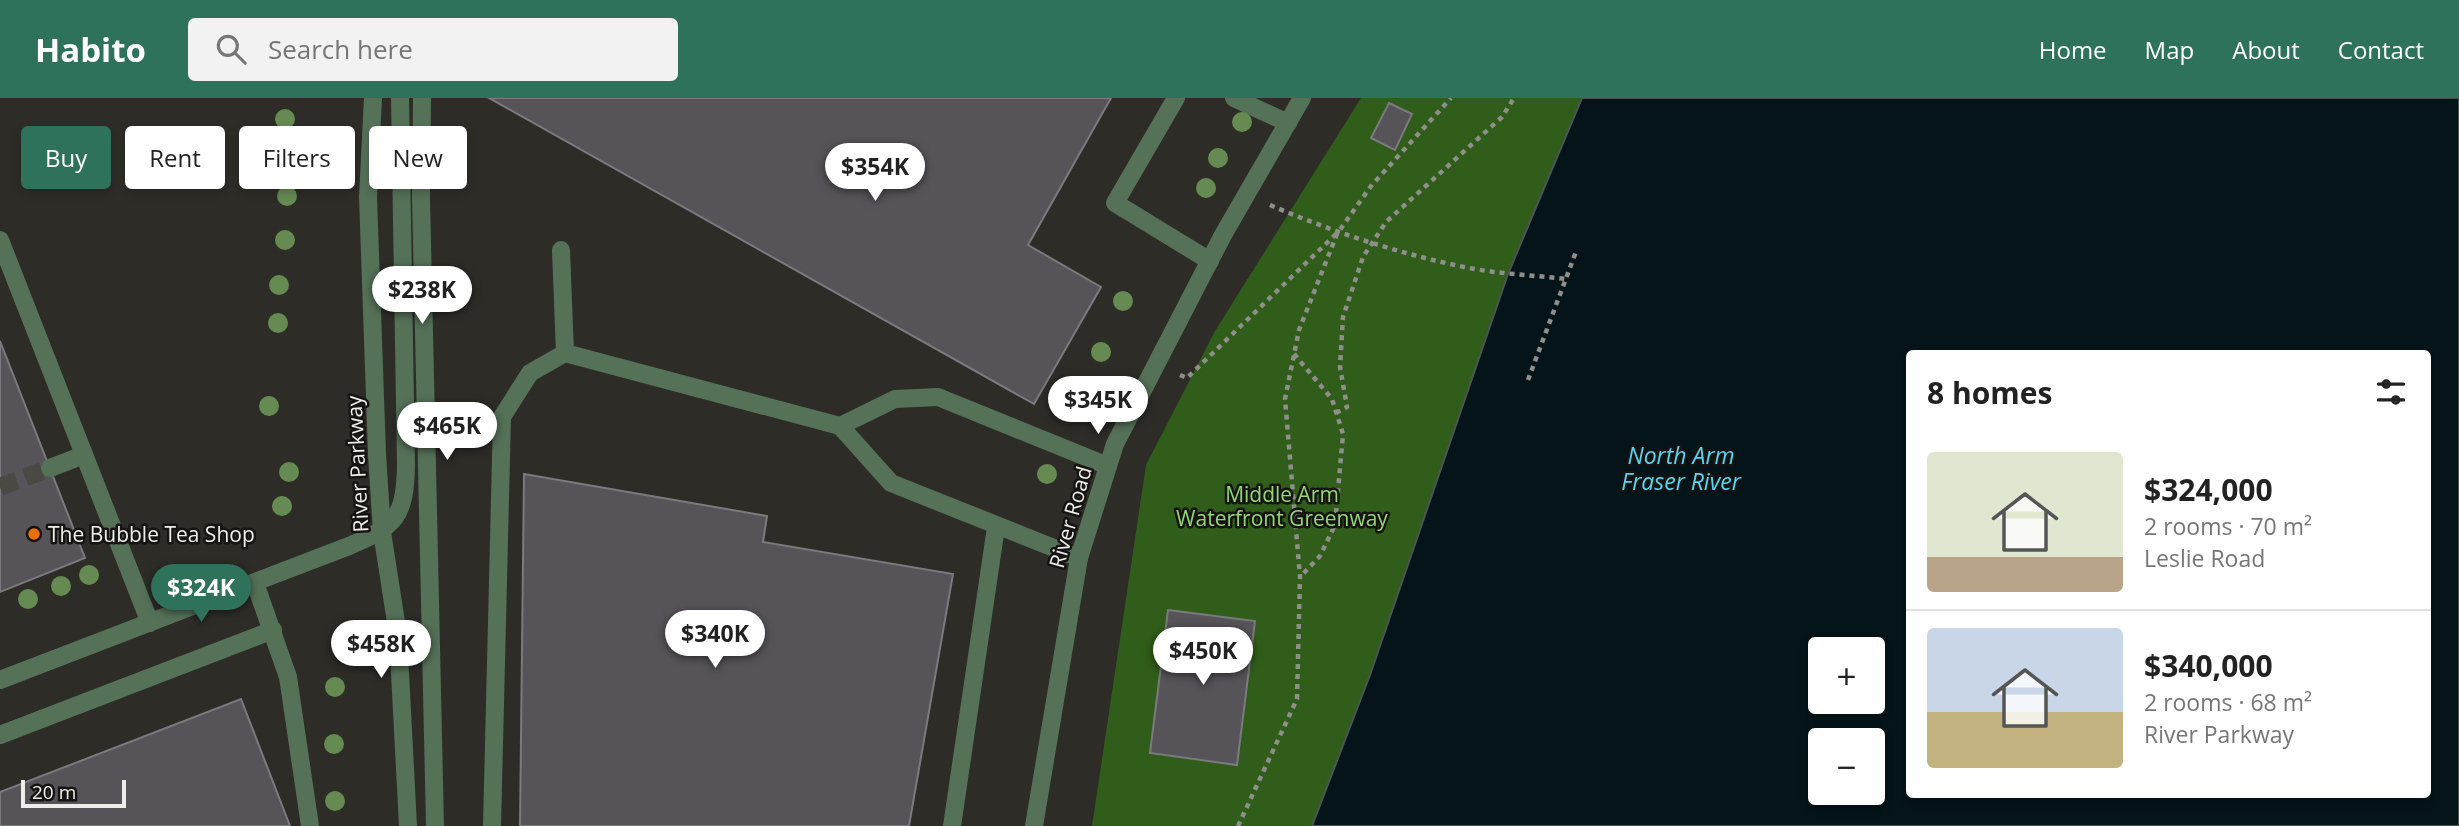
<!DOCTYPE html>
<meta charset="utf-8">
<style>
body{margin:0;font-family:"Open Sans",sans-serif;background:#f2f2f2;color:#222;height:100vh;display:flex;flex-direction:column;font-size:26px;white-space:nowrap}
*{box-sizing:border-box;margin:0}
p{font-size:23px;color:#767676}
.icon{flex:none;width:38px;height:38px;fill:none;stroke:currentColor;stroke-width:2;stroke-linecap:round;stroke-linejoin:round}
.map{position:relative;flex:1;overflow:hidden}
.details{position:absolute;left:1906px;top:252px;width:525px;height:448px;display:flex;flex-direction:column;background:#fff;border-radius:7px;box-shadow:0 4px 10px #0003}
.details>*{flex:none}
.top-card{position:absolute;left:21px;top:28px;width:665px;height:63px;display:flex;gap:14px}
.tools{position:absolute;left:1808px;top:539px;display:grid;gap:14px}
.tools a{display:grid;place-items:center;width:77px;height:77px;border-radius:7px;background:#fff;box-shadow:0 4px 10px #0003;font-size:35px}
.scale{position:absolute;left:21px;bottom:18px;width:105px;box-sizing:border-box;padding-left:7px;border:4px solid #edede9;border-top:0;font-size:19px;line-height:24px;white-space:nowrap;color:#edede9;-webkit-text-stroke:5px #151412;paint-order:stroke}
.price{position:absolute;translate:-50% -60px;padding:0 16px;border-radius:24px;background:#fff;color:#222;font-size:23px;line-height:46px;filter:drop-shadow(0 2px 4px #0008)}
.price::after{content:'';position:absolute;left:50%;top:42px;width:21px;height:16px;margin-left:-10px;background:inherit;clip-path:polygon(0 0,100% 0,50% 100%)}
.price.on{background:#2f725c;color:#fff}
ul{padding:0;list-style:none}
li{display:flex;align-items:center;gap:21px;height:175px;padding:0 21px}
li+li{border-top:2px solid #e0e0e0}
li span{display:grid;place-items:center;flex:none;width:196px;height:140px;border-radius:7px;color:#555}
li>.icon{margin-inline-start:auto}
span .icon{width:84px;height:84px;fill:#fffc;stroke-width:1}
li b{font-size:30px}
h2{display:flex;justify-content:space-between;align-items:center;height:84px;padding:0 21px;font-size:30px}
.pill{padding:0 24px;border-radius:7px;background:#fff;box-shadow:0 4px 10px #0003;font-size:24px;line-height:63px}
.pill.on{background:#2f725c;color:#fff}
header{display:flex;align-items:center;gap:42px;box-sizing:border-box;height:98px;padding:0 35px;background:#2f725c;color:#fff}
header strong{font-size:33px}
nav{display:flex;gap:38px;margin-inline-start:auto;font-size:24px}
.search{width:490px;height:63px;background:#f2f2f2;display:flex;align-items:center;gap:18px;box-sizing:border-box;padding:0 24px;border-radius:7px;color:#767676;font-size:26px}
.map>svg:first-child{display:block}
.green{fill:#305d19}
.water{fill:#051418;stroke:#4b5557;stroke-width:2;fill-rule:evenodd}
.building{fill:#565459;stroke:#7c797f;stroke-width:2}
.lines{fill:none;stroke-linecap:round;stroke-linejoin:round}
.minor-tunnel{stroke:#4a4944;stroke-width:18;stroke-dasharray:18 9;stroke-linecap:butt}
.path{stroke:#8e8e8a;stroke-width:4.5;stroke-dasharray:5 5;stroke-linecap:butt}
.minor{stroke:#557158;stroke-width:18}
.tree{fill:#658a52}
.food-dot{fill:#e8710a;stroke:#151412;stroke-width:2.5}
.labels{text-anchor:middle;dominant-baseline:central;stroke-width:5;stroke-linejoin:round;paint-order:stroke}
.street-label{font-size:21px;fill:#edede9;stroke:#151412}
.park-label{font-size:21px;fill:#93d676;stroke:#151412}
.poi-label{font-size:21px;fill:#edede9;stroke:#151412;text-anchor:start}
.water-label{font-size:23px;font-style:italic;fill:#58d5f1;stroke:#151412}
</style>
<header>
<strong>Habito</strong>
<div class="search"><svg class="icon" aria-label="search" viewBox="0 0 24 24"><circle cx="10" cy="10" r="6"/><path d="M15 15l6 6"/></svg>Search here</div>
<nav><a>Home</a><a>Map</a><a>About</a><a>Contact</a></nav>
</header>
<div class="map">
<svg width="2459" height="728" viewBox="0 0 2459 728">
<rect width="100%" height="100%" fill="#2d2c27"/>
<!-- green -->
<polygon class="green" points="1361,0 1582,0 1508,176 1370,577 1312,728 1092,728 1146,367 1215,233"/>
<!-- water -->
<path class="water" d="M1582,0H2459V728H1312L1370,577L1508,176ZM1909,256H2427V696H1909ZM1820,551H1872V604H1820ZM1820,642H1872V695H1820Z"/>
<!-- building -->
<g class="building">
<polygon points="489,0 1111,0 1028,147 1101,189 1034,306"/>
<polygon points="1389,5 1412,16 1395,52 1371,40"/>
<polygon points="0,243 85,460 0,494"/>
<polygon points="524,376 767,418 763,444 953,476 909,728 520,728"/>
<polygon points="1168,512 1255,523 1237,667 1150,655"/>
<polygon points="241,601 290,728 0,728 0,694"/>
</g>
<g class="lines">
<!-- minor-tunnel -->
<polyline class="minor-tunnel" points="0,389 50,370"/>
<!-- path -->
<g class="path">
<path d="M1270,107C1333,134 1397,155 1464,169C1497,176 1532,177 1566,181"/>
<polyline points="1294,256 1332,301 1343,336 1335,427 1320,458 1301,478"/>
<polyline points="1180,277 1187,280 1336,136"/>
<polyline points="1528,282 1577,151"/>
<polyline points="1336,315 1347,309 1340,269 1343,219 1363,159 1386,124 1502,19 1514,0"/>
<polyline points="1238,728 1297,601 1300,479 1285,301 1299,232 1337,136 1371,88 1451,0"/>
</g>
<!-- minor -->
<g class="minor">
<polyline points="373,0 368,99 377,356 382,434 398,537 408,728"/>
<polyline points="422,0 421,100 435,728"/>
<polyline points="1176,0 1115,105 1210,163"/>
<polyline points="1234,0 1288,25"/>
<polyline points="0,142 150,525"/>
<polyline points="561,152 565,255"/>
<polyline points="840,328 895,301 938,299 1108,368"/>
<polyline points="50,370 84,357"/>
<polyline points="255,485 288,579 310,728"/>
<path d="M0,582L349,448C396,428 405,419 406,367L400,0"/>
<polyline points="0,637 273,532"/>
<polyline points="492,728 502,319 530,275 565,255 840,328 891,385 1079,460"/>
<polyline points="952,728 996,429"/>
<polyline points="1034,728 1079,460 1115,346 1223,137 1302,0"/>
</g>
</g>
<!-- trees -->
<g class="tree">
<circle cx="285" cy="21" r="10"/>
<circle cx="1242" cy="24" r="10"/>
<circle cx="288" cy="58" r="10"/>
<circle cx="1218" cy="60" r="10"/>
<circle cx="1206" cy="90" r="10"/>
<circle cx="287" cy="98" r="10"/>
<circle cx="285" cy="142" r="10"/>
<circle cx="279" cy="187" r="10"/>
<circle cx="1123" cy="203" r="10"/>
<circle cx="278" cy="225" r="10"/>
<circle cx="1101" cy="254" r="10"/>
<circle cx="269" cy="308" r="10"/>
<circle cx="1071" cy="308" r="10"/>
<circle cx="289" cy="374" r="10"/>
<circle cx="1047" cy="376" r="10"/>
<circle cx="282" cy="408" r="10"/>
<circle cx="89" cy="477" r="10"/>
<circle cx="61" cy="488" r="10"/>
<circle cx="28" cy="501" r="10"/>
<circle cx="335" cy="589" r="10"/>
<circle cx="334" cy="646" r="10"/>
<circle cx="335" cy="703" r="10"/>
</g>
<!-- markers -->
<circle class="food-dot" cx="34" cy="436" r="7"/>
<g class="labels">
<!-- street labels -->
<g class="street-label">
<text transform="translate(357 366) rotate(-93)">River Parkway</text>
<text transform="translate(1070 419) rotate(-74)">River Road</text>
</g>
<!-- park labels -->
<g class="park-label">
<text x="1282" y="396">Middle Arm<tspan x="1282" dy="24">Waterfront Greenway</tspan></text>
</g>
<!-- poi labels -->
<g class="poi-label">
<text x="48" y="436">The Bubble Tea Shop</text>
</g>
<!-- water labels -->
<g class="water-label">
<text x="1681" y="357">North Arm<tspan x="1681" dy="26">Fraser River</tspan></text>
</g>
</g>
</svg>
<div class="tools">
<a>+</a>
<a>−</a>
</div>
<div class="scale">20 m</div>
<b class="price" style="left:875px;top:105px">$354K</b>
<b class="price" style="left:422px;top:228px">$238K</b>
<b class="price" style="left:1098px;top:338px">$345K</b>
<b class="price" style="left:447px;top:364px">$465K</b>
<b class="price on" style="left:201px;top:526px">$324K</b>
<b class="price" style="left:715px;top:572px">$340K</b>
<b class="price" style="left:381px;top:582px">$458K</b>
<b class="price" style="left:1203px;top:589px">$450K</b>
<div class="top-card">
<a class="pill on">Buy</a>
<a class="pill">Rent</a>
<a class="pill">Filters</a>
<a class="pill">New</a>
</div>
<section class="details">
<h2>8 homes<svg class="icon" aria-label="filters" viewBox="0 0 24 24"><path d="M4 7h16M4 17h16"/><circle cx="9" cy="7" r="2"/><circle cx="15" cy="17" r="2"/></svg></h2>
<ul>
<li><span style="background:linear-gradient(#dfe7d0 75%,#b9a48a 0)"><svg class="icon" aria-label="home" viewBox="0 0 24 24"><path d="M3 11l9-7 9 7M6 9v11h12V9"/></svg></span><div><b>$324,000</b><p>2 rooms · 70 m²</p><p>Leslie Road</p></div></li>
<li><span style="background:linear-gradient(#c9d6e8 60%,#c2b280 0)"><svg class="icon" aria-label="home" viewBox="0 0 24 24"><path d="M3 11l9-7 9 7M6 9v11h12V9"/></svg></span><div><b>$340,000</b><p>2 rooms · 68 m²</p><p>River Parkway</p></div></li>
</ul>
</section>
</div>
